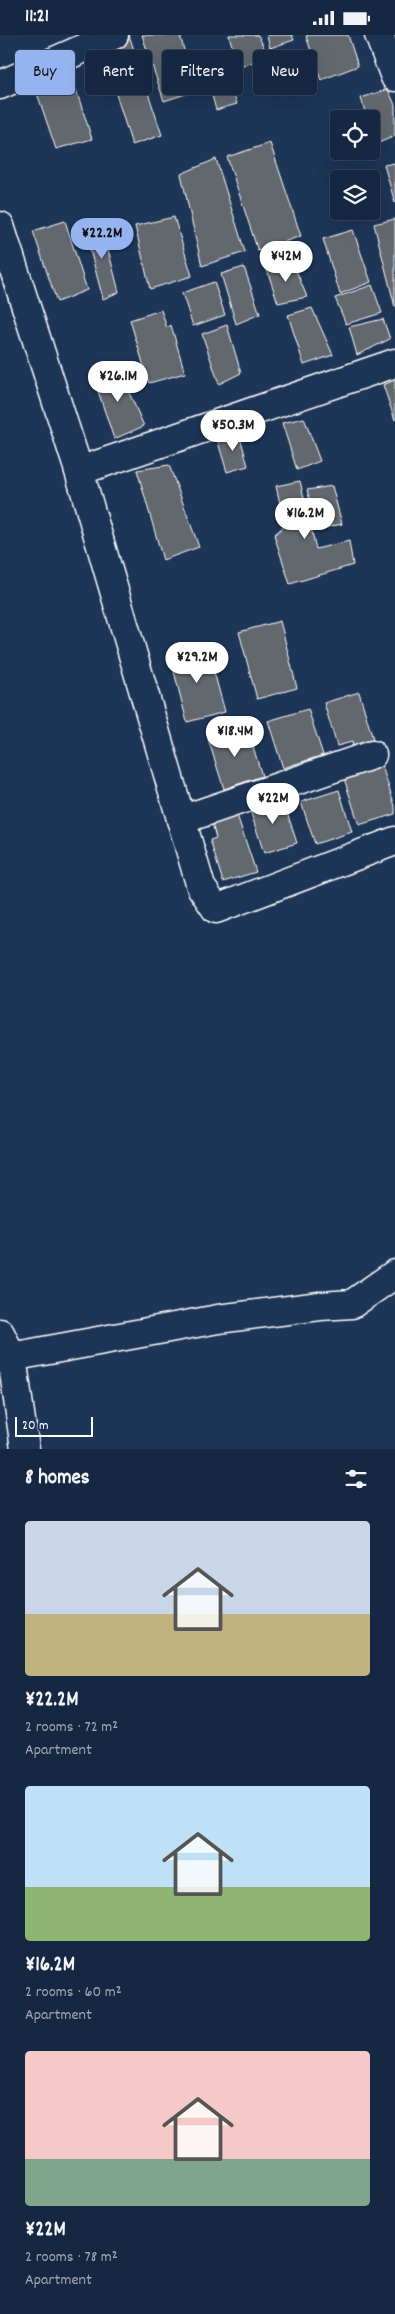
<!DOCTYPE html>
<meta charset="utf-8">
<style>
body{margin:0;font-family:Dekko,sans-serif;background:#1f3048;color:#f1f3f6;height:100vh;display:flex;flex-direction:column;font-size:19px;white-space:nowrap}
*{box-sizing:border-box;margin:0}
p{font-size:16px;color:#9ea6b1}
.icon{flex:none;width:28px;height:28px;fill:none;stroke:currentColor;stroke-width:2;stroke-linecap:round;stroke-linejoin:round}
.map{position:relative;height:1414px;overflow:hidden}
.sheet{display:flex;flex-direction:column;background:#162841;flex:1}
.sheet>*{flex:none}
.guide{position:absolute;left:15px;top:15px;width:365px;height:45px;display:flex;gap:10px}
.controls{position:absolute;left:330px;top:75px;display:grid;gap:10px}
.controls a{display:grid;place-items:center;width:50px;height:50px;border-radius:5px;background:#162841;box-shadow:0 5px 20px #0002,0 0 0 1px #35445a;font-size:25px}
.scale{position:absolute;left:15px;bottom:12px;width:78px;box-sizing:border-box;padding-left:5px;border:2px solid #fff;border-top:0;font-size:14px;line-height:18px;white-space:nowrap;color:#fff;-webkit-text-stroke:4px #1d3557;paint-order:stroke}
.price{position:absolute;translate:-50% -42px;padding:0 11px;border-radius:18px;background:#fff;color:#222;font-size:16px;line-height:32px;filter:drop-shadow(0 1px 2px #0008)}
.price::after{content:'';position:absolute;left:50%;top:30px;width:15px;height:11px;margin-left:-8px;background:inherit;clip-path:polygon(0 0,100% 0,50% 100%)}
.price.on{background:#95b2f1;color:#111}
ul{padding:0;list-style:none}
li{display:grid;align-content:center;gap:10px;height:265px;padding:0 25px}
li span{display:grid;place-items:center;height:155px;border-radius:5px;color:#555}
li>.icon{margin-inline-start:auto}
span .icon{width:90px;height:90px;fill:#fffc;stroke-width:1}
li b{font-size:21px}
h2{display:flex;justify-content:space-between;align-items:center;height:60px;padding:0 25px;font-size:21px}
.chip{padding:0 18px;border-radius:5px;background:#162841;box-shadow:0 5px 20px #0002,0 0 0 1px #35445a;font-size:18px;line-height:45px}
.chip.on{background:#95b2f1;color:#111}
.status{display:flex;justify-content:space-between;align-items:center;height:35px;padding:0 25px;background:#162841;direction:ltr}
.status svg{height:14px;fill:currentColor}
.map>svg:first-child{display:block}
.building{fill:#64686e;stroke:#fff}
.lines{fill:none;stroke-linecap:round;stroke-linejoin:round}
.street-casing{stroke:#fff;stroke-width:31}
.street{stroke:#1d3557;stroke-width:28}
</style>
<div class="status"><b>11:21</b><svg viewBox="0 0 49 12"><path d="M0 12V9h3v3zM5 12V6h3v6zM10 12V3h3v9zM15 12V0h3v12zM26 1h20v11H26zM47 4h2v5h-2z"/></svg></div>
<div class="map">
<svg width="395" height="1414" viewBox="0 0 395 1414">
<rect width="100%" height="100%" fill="#1d3557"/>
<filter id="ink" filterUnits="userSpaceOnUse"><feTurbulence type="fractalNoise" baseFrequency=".02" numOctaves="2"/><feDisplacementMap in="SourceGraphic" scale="10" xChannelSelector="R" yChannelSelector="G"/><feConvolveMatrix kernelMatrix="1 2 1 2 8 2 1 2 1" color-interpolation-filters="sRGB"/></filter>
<g filter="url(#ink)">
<!-- building -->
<g class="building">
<polygon points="105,0 129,0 162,100 132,110 98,2"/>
<polygon points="142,0 180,0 195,56 164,66"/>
<polygon points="229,0 258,0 268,21 238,33"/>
<polygon points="267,0 292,0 294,5 270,13"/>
<polygon points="310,0 348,0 358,31 321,45 306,1"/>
<polygon points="64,17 92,104 56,114 27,29"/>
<polygon points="298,18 308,49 279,59 270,29"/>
<polygon points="226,36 237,69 216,75 207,42"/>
<polygon points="388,54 395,70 395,101 376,109 371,95 371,84 367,84 361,63"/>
<polygon points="270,108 301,201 258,216 227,122"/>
<polygon points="216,124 245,217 202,231 181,139"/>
<polygon points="395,128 395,168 384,130"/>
<polygon points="174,182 192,241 150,254 135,191"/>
<polygon points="395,184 395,272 374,189"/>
<polygon points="65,186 87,255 57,267 33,196"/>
<polygon points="101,187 119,257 103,264 84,192"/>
<polygon points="353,195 371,247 340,259 323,204"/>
<polygon points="293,228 307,262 278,268 267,235"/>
<polygon points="244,232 260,279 236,289 221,239"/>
<polygon points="214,247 225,280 193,291 182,258"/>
<polygon points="372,250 382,278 346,289 335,263"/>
<polygon points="312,273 333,320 304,330 288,280"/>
<polygon points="161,275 167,293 171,290 185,338 149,348 130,285"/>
<polygon points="383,284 390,304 357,320 349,292"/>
<polygon points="227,290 241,338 219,349 202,299"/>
<polygon points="118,333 144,391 114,404 93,341"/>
<polygon points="395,345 395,385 383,350"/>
<polygon points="304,383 320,426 297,435 282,388"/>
<polygon points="239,398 248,431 227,437 217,404"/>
<polygon points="169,430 199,512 163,525 137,435"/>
<polygon points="300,446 316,514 349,506 353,530 290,549 274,500 285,490 276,451"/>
<polygon points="332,451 342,489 318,494 307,455"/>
<polygon points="280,586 297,653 257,664 239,597"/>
<polygon points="207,611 225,677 187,687 170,621"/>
<polygon points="359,657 375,711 354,717 352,707 337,711 324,668"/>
<polygon points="308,674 323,720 283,733 268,686"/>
<polygon points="247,692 262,741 224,754 208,704"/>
<polygon points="380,725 395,771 395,779 359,790 342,737"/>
<polygon points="339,755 352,797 315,809 301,767"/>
<polygon points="282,762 297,808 264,818 249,772"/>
<polygon points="237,780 256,837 223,847 210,805 216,803 212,788"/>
</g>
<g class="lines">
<defs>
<g id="street">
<polyline points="379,0 395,42"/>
<polyline points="0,50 114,0"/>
<polyline points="0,191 79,436 201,852 216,874 395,806"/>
<polyline points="79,436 395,328"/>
<polyline points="181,785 372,720"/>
<polyline points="0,1298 12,1322 25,1414"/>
<polyline points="0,1324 218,1284 320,1271 352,1269 395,1239"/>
</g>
</defs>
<!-- street casing -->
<use href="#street" class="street-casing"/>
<!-- street -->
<use href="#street" class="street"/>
</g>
</g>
</svg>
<div class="controls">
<a><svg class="icon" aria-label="locate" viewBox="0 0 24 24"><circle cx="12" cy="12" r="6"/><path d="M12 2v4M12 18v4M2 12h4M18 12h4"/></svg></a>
<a><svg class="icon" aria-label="layers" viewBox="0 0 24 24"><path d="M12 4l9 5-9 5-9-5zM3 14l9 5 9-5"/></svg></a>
</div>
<div class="scale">20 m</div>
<b class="price on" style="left:102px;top:225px">¥22.2M</b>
<b class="price" style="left:286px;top:248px">¥42M</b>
<b class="price" style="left:118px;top:368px">¥26.1M</b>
<b class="price" style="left:233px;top:417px">¥50.3M</b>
<b class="price" style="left:305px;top:505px">¥16.2M</b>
<b class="price" style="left:197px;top:649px">¥29.2M</b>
<b class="price" style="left:235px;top:723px">¥18.4M</b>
<b class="price" style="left:273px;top:790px">¥22M</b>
<div class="guide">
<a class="chip on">Buy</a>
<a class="chip">Rent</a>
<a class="chip">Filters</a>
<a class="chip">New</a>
</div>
</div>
<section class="sheet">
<h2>8 homes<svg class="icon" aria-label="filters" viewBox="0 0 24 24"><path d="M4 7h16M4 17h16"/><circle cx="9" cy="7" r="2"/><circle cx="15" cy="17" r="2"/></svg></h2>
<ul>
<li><span style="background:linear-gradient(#c9d6e8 60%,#c2b280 0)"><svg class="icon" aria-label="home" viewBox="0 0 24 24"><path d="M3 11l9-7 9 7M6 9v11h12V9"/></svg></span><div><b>¥22.2M</b><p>2 rooms · 72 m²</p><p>Apartment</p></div></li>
<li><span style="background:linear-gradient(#bfe0f5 65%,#8fb573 0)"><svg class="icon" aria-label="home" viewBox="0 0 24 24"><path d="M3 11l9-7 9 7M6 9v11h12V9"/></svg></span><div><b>¥16.2M</b><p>2 rooms · 60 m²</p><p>Apartment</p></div></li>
<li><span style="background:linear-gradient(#f6c9c9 70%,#7fa58c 0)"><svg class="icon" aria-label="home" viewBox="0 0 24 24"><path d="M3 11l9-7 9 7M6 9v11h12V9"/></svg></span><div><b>¥22M</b><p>2 rooms · 78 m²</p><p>Apartment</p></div></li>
</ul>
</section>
